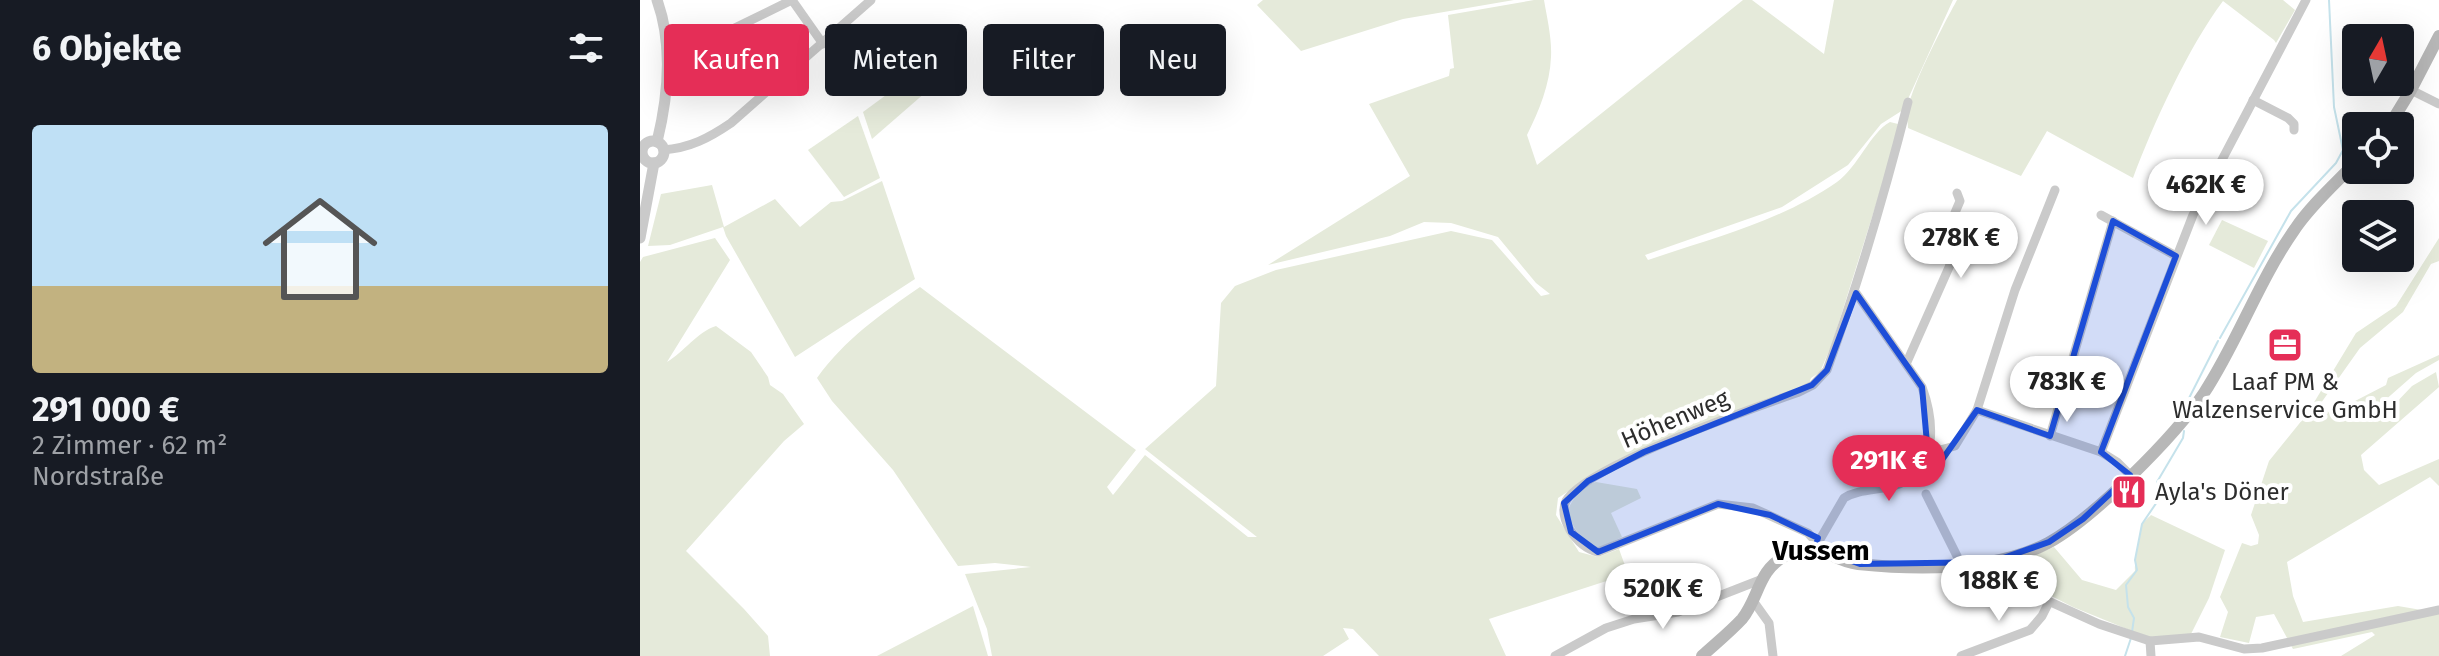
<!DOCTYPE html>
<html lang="de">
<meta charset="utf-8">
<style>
body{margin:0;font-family:"Fira Sans",sans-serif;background:#242831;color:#f1f3f6;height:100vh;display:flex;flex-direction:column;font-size:30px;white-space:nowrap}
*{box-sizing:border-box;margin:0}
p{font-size:26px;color:#9ea1a6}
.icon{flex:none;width:44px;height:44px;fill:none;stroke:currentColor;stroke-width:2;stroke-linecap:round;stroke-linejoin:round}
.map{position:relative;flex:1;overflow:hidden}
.panel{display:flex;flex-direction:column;background:#171b24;width:640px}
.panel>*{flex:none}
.top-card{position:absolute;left:24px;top:24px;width:760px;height:72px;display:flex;gap:16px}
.needle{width:52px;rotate:9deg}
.controls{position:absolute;left:1702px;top:24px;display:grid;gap:16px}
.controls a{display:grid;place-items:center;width:72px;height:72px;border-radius:8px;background:#171b24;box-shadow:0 8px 32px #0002;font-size:40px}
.price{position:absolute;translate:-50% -68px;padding:0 18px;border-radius:28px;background:#fff;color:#222;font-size:26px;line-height:52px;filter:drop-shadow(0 2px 4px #0008)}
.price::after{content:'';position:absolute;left:50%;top:48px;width:24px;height:18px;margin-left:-12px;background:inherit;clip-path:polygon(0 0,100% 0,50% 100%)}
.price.active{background:#e52e57;color:#fff}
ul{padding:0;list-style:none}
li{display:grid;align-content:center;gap:16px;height:424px;padding:0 32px}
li+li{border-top:2px solid #363941}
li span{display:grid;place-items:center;height:248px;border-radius:8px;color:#555}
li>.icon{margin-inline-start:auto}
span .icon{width:144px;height:144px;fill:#fffc;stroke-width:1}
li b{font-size:34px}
h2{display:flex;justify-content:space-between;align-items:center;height:96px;padding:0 32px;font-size:34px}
.chip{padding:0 28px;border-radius:8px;background:#171b24;box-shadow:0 8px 32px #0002;font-size:28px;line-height:72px}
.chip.active{background:#e52e57;color:#fff}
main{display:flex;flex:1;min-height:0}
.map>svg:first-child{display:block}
.green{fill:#e5eada}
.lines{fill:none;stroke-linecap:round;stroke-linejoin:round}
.stream{stroke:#c5e2eb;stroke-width:2}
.minor{stroke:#cacaca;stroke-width:9}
.tertiary{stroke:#cacaca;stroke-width:11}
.secondary{stroke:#b7b7b7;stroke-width:12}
.marked{fill:#1d4ed8;fill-opacity:0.2;stroke:#1d4ed8;stroke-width:6;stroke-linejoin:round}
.labels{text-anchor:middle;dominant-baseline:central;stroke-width:8;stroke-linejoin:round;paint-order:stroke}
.poi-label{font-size:24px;fill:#2d2d2d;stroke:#fff}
.street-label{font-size:24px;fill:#2d2d2d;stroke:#fff}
.quarter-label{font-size:28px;font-weight:bold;fill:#000;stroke:#fff}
</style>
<main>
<section class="panel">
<h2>6 Objekte<svg class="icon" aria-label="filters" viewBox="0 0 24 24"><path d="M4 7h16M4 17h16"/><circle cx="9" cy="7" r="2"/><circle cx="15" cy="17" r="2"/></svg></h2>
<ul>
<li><span style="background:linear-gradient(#bfe0f5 65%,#c2b280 0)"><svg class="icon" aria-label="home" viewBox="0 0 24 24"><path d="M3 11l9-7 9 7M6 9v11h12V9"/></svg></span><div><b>291 000 €</b><p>2 Zimmer · 62 m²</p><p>Nordstraße</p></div></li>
</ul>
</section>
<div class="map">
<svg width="1799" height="656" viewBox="0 0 1799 656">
<rect width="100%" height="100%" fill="#fff"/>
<!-- green -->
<g class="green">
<polygon points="623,0 874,0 763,19 661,51 617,5"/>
<path d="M894,0H904C907,18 912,38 911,57C910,84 899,111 887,135L897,165L1103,0H1112L1184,54L1194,0H1313L1263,110L1241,124L1208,165L1142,207L1005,255L1008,260C1073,238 1141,221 1197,182C1218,167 1230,133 1250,122L1258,124L1250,160L1192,344L1180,372L1171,378L1169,383L977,460L918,498L916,515L939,552L958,557L979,549L988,574L849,619L866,656H739L713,629L703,628L709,639L683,656H352L347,629L325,574L391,567L355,563L318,566L253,470L192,401L177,378C205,339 241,314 280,287L496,450L467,487L473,495L505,455L608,537H617L505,449L576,386L581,303L595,286L636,270L811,231L852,240L901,296L910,294L896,283L858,237L811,223L784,222L750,236L628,265L770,176L729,104L809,76L810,69L814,68L808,15Z"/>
<path d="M1317,0H1643L1655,10L1636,43L1634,40L1583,1C1548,48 1514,122 1493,178L1407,131L1381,176L1268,128C1268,124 1267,120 1267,117C1266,95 1305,22 1317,0Z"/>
<polygon points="272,76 286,92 232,139 223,112"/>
<polygon points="218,116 240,178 204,197 168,150"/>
<polygon points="242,181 275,279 155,357 86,236 83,227 30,245 8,246 21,194 72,185 84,227 135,199 160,227 191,202 202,201"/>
<polygon points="1582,220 1628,241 1614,268 1569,245"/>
<path d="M75,238L90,260L27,362C44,352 57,332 76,326L111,352L128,377L130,385L143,394L164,424L144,441L46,551L104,609L128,636L130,656H0V262L3,257Z"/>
<polygon points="1799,238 1799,261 1791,264 1763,312 1720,348 1681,403 1690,414 1746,385 1748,378 1799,355 1799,360 1776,373 1743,402 1753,406 1772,386 1796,372 1799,387 1721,455 1724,470 1739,485 1799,459 1799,486 1790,477 1647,562 1653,596 1663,622 1758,606 1799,613 1799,656 1701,656 1735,635 1732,632 1653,649 1634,614 1616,617 1609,643 1580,637 1588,612 1580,597 1602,543 1611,546 1618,544 1619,535 1611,515 1629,461 1667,414 1716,333 1756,306"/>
<path d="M956,482L997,489L1001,498L971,513L982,537L957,549L945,544L926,514C933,498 939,488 956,482Z"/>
<path d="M1511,515L1585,550L1569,598L1551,634L1516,638L1504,636L1433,607L1374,577L1381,561L1414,547L1442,580L1476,590L1495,571C1494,566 1500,531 1502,525C1503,522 1509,517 1511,515Z"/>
<polygon points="333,606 348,656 237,656"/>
</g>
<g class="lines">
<!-- stream -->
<g class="stream">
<polyline points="1580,338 1651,211 1696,163 1703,150 1694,107 1689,0"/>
<polyline points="1542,412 1578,341"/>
<polyline points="1492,632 1494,618 1488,607 1486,585 1497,570 1495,560 1502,524 1519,499 1517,482 1543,438 1544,431"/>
<polyline points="1485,656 1491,638"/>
</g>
<!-- minor -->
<g class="minor">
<polyline points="152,0 183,44"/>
<polyline points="26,48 66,42 152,0"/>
<polyline points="1771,90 1799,104"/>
<polyline points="1613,100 1648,118 1654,124 1654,130"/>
<path d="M23,150C50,148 69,138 91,123L231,0"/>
<polyline points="1461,215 1536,256"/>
<polyline points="1310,265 1312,258 1322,253"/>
<polyline points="1267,362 1310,265 1308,229 1320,201 1317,193"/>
<polyline points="1337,410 1461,452 1477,462 1490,475"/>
<polyline points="1410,436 1473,221"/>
<polyline points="1292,444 1300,450 1315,446 1337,410 1375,290 1415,190"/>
<polyline points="1461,452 1553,215 1666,0"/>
<polyline points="1286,494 1319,560 1319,565"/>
<path d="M1177,543L1168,533L1113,508L1078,504L958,552C945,549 937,541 930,530C925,521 921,511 926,501C945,466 1116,407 1159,392L1173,385L1187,370C1219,281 1245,193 1268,102"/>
<path d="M1175,548L1204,498C1220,488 1241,491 1259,484C1299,469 1294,420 1282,387L1216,293"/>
<polyline points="1352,562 1353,576 1459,624 1510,641 1559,637 1604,649 1622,648 1799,610"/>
<polyline points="1114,602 1129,623 1133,656"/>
<polyline points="1510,641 1511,656"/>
<polyline points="915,656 966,628 994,619 1038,612 1120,580"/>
<polyline points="1321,656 1390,630 1402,616 1409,602"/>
</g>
<!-- tertiary -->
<g class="tertiary">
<path d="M17,0C33,44 28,97 17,142"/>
<circle cx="13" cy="152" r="11"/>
<polyline points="0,238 14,163"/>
</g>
<!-- secondary -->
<g class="secondary">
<polyline points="1749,126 1771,90 1799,36"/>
<path d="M1062,656C1075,644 1090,632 1102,619C1119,598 1118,570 1145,556C1180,537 1187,560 1218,564C1277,570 1355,571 1408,543C1454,518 1535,436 1564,393C1598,341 1619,280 1655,229C1671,205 1696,183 1716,162"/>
</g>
</g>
<!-- marked area -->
<path class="marked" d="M1473,221L1536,256L1461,452L1490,475L1443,519L1409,542L1352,562L1220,564L1175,548L1178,538L1130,515L1078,504L958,552L931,532L924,503L948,481L1004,452L1172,385L1187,370L1216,293L1282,387L1290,477L1337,410L1410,436Z"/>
<!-- icons -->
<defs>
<symbol id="office-square" viewBox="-11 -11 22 22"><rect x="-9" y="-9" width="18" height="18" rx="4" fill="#e52e57" stroke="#fff"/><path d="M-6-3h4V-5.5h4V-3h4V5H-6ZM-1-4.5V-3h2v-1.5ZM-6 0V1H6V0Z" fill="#fff"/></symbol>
<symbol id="restaurant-square" viewBox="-11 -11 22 22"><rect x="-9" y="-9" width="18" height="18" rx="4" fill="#e52e57" stroke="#fff"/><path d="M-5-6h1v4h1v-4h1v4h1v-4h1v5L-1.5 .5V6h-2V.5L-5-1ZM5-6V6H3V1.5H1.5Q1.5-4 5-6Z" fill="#fff"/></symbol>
</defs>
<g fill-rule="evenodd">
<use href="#office-square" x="1625" y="325" width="40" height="40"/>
<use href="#restaurant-square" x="1469" y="472" width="40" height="40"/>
</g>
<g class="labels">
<!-- poi labels -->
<g class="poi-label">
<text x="1645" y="382">Laaf PM &amp;<tspan x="1645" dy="28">Walzenservice GmbH</tspan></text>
<text x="1515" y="492" text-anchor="start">Ayla's Döner</text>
</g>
<!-- street labels -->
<g class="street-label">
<text transform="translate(1035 419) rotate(-23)">Höhenweg</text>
</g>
<!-- quarter labels -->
<g class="quarter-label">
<text x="1181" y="550">Vussem</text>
</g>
</g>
</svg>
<div class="controls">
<a><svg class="needle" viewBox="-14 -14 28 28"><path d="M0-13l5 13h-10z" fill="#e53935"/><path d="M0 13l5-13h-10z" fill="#9ea1a6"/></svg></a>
<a><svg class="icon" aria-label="locate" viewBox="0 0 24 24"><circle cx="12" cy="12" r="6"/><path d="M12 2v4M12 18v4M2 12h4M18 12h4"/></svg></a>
<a><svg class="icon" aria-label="layers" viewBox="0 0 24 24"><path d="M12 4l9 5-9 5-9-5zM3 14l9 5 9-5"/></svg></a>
</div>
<b class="price" style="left:1566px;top:227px">462K €</b>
<b class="price" style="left:1321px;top:280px">278K €</b>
<b class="price" style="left:1427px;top:424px">783K €</b>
<b class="price active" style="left:1249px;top:503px">291K €</b>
<b class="price" style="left:1359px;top:623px">188K €</b>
<b class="price" style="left:1023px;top:631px">520K €</b>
<div class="top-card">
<a class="chip active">Kaufen</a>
<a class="chip">Mieten</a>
<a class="chip">Filter</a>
<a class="chip">Neu</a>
</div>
</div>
</main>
